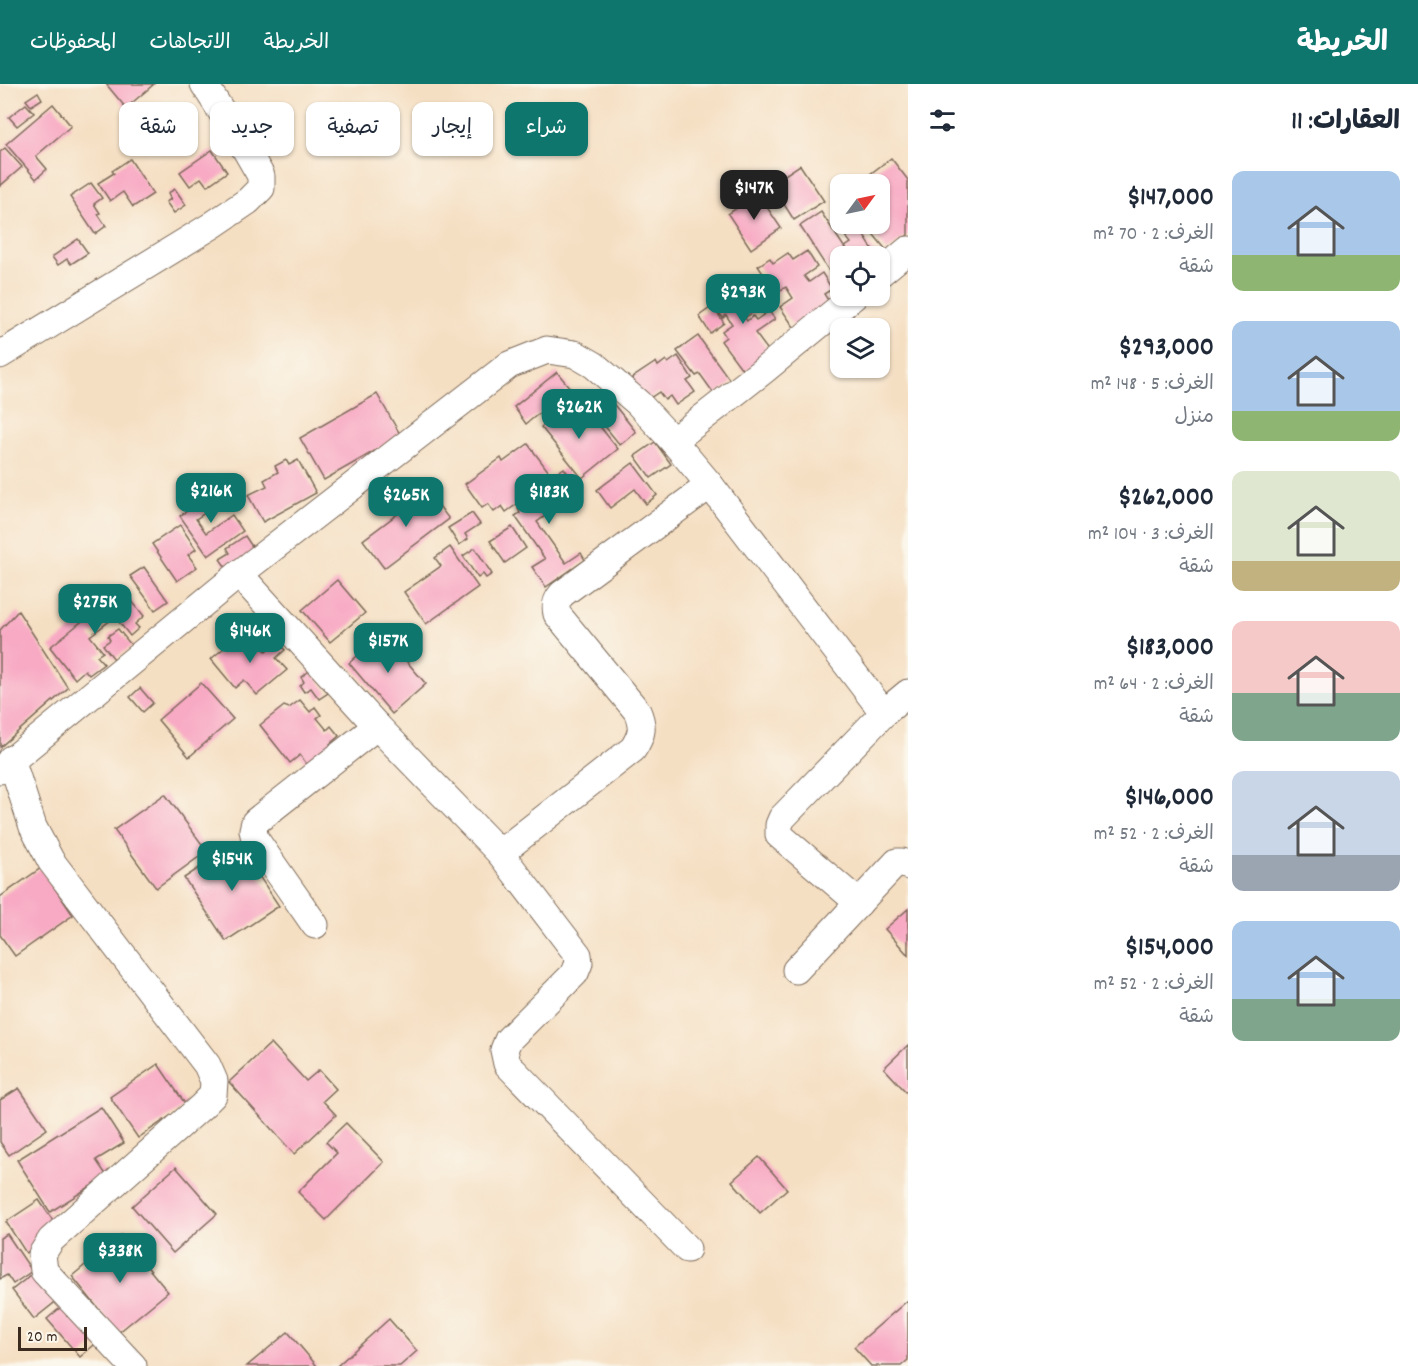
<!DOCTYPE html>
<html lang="ar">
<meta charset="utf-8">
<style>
body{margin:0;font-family:Dekko,"Playpen Sans Arabic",sans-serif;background:#f6f6f7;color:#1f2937;direction:rtl;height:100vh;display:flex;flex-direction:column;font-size:22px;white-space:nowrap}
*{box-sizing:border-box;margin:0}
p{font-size:20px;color:#747a83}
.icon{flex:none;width:33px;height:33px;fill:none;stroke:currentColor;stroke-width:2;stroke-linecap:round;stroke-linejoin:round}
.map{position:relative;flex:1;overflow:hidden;direction:ltr}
.details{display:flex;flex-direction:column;background:#fff;width:510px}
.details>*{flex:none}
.guide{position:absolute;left:18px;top:18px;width:570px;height:54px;direction:rtl;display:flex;gap:12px}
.needle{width:39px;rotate:57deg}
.tools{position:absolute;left:830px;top:90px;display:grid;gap:12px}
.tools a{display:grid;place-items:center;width:60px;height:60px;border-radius:12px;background:#fff;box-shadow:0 2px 4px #0004;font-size:30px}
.scale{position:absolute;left:18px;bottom:15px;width:69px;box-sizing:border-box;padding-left:6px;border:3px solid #3b2a1e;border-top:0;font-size:16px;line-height:21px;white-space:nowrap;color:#3b2a1e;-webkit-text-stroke:4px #fbf7ec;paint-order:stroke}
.price{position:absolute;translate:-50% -51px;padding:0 14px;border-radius:12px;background:#0f766e;color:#fff;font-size:20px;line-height:39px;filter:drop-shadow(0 2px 3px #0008)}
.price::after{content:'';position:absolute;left:50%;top:36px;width:18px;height:14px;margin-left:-9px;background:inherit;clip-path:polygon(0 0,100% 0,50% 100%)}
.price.active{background:#222;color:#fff}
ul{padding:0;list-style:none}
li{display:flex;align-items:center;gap:18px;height:150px;padding:0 18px}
li span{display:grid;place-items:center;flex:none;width:168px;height:120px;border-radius:12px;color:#555}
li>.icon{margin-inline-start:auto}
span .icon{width:72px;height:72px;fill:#fffc;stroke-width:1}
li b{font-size:26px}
h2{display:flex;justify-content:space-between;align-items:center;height:72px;padding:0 18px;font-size:26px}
.tag{padding:0 21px;border-radius:12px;background:#fff;box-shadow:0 2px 4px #0004;font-size:21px;line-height:54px}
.tag.active{background:#0f766e;color:#fff}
header{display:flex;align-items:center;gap:36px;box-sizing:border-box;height:84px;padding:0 30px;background:#0f766e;color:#fff}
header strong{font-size:28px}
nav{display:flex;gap:33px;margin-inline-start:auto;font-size:21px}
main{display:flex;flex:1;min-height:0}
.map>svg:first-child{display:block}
.building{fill:#f8aac4}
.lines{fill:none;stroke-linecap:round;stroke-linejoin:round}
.minor-casing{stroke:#7c6958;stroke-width:29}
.minor{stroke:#fff;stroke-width:27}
</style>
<header>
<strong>الخريطة</strong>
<nav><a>الخريطة</a><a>الاتجاهات</a><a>المحفوظات</a></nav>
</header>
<main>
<section class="details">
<h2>العقارات: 11<svg class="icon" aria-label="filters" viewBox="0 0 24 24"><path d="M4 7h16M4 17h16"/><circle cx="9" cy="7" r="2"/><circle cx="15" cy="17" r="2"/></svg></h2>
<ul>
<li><span style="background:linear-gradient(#a9c7e8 70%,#8fb573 0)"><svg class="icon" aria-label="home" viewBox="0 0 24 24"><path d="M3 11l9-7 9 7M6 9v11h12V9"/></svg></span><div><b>$147,000</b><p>الغرف: 2 · 70 m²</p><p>شقة</p></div></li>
<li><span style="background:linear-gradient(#a9c7e8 75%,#8fb573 0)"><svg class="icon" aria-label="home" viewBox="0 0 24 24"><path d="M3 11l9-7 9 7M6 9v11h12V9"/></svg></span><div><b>$293,000</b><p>الغرف: 5 · 148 m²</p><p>منزل</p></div></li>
<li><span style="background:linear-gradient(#dfe7d0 75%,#c2b280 0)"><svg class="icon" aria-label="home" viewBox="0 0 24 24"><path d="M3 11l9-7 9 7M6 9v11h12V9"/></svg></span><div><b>$262,000</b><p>الغرف: 3 · 104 m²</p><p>شقة</p></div></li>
<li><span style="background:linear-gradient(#f6c9c9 60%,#7fa58c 0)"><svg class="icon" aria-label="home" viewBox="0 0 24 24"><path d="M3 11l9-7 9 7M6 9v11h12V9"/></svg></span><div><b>$183,000</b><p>الغرف: 2 · 64 m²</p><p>شقة</p></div></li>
<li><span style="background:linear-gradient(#c9d6e8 70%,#9aa5b1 0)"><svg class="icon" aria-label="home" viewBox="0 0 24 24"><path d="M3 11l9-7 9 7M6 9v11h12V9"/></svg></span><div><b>$146,000</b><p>الغرف: 2 · 52 m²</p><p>شقة</p></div></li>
<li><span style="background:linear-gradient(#a9c7e8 65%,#7fa58c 0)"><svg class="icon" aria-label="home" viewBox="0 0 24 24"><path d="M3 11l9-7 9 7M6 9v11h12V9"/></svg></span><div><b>$154,000</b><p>الغرف: 2 · 52 m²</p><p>شقة</p></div></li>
</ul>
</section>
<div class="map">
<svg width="908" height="1282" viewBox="0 0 908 1282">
<rect width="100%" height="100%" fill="#fbf7ec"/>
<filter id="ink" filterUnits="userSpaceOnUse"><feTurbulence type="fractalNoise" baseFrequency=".0167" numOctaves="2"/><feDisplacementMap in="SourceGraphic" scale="12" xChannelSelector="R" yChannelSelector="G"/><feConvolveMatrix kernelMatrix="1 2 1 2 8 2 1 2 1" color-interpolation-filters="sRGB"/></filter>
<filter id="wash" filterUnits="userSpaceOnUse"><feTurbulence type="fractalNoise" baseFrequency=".008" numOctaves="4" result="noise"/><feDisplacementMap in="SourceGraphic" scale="24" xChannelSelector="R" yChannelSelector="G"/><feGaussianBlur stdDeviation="1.35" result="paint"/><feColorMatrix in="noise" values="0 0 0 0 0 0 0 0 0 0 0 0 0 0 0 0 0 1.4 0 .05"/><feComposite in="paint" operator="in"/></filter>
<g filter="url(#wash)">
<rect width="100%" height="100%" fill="#f5dfc3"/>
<g id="blocks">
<!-- building -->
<g class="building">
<polygon points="106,0 154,0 126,24"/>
<polygon points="38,8 42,15 31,22 26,16"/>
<polygon points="26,20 34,29 17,42 9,33"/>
<polygon points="53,20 71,42 36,72 47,85 36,95 6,60"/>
<polygon points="5,64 22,83 0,102 0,68"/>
<polygon points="212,66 227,88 207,102 201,94 190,102 180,88"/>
<polygon points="891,74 908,96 908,151 887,167 865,140 879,140 879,100 857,100"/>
<polygon points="130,75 153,110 133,123 123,108 110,117 98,99 114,89 112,87"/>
<polygon points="800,81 824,117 794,136 771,100"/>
<polygon points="91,99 102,114 94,120 100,129 98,130 106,142 95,150 70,113"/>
<polygon points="175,105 186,121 174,129 166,118 171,115 168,109"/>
<polygon points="758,110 781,144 751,165 728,130"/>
<polygon points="821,128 850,172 840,172 840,180 829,187 800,142"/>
<polygon points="859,144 877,172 851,172 845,163 851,159 846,153"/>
<polygon points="78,155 88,169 71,180 67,175 58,181 52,173"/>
<polygon points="807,167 817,183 804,192 809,198 822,189 832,205 824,210 832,222 796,246 780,223 793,214 786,203 776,209 758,182 770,174 773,179 788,169 793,176"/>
<polygon points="744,195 763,221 746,233 738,222 737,223 747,237 753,232 756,236 769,227 775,235 755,249 770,269 744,288 721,257 726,253 722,247 732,240 726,231 723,234 712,219"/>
<polygon points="713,222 724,239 710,249 699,232"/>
<polygon points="698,252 732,299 715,311 700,290 696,292 677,267"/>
<polygon points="678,272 692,294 687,297 695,308 676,321 670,312 665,316 659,308 647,316 632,294 656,278 658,282 666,276 668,279"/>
<polygon points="557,288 570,304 526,340 514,323"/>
<polygon points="377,310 401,352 324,396 300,354"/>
<polygon points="577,315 586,326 571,339 578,348 594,335 618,365 582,394 541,343"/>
<polygon points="611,317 636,348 620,361 595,330"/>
<polygon points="655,358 671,380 651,394 635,372"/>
<polygon points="528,360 549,388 527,404 531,410 506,428 502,422 494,428 488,420 482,424 465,400 501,374 503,378"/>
<polygon points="286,376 289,381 298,376 316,409 263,438 248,411 267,402 264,396 278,388 275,382"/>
<polygon points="633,379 657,411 646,420 635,405 610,424 597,406"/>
<polygon points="564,384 580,407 537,438 566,479 581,469 585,476 546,503 532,483 545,475 515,432 520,429 518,425 539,410 535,404"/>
<polygon points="424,402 449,435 384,484 363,456 412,419 409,414"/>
<polygon points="219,404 226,415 196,435 206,449 232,431 243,447 208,472 180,432"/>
<polygon points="472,429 480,440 465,450 468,455 459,461 448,444"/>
<polygon points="180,441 196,465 188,471 197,483 177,497 152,460"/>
<polygon points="512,443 526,464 505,479 490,457"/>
<polygon points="245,452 255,467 227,485 220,475 230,469 227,464"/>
<polygon points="450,463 478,503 426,540 404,508 441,482 435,474"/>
<polygon points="475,464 492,490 486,494 483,490 478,494 463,472"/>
<polygon points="144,483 168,517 155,526 130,492"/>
<polygon points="337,496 365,529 330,558 302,526"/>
<polygon points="122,505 144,532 135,540 139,544 130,552 115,533 90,552 103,568 97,572 104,580 89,591 85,586 75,595 50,563"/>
<polygon points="18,527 68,604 0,663 0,546"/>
<polygon points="118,545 132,562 114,575 103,561 110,556 108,552"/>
<polygon points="243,548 256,564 260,560 266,567 277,557 285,566 276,574 287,586 257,611 244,596 235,604 211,575"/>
<polygon points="383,550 426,600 392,630 349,579"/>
<polygon points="311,586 328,609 319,615 311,604 304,608 300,602 304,598 301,593"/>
<polygon points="201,599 233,635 189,673 158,636"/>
<polygon points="140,604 153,619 143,628 130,613"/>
<polygon points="300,616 310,628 315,623 321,631 317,634 327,646 331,642 339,652 330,660 332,663 312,687 300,671 290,679 260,641 284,622 289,624"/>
<polygon points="165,710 207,767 156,804 114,746"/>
<polygon points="237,759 279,822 226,857 184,794"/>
<polygon points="41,784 73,831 15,872 0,851 0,813"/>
<polygon points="908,825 908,871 885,845"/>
<polygon points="271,959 306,997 319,986 336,1005 323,1017 336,1031 294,1070 229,998"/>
<polygon points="908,961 908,1010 884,984"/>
<polygon points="158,980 186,1021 138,1054 110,1013"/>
<polygon points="19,1004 47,1045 9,1071 0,1058 0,1016"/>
<polygon points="101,1023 124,1059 96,1076 107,1092 50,1128 17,1076"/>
<polygon points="346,1039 384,1078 326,1136 298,1108 337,1069 326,1058"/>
<polygon points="759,1073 787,1105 760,1129 732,1097"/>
<polygon points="176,1083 217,1130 173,1169 132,1122"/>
<polygon points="39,1116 60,1147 26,1169 6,1138"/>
<polygon points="7,1150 32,1187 13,1200 7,1191 0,1195 0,1154"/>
<polygon points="121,1151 168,1208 118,1249 72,1192"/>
<polygon points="37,1186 59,1215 34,1235 12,1206"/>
<polygon points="907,1217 908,1219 908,1276 901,1282 871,1282 854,1263"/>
<polygon points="67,1218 100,1256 80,1273 47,1235"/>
<polygon points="389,1235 417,1267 400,1282 337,1282"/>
<polygon points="288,1248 317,1282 247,1282"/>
</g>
</g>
</g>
<g filter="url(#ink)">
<use href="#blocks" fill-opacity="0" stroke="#7c6958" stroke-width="1.5"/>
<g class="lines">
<defs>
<g id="minor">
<polyline points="879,190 908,166"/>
<polyline points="0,271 211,142 248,117 261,104 261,92 246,66 204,0"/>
<polyline points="673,357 710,401 884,629 908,609"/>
<polyline points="239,490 377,642 500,769 578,871 579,879 575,889 508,956 504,966 507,980 687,1165"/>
<polyline points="11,675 33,743 51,777 207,981 214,997 213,1011 202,1022 51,1156 42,1170 44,1187 133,1282"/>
<polyline points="0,686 239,490 509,281 547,266 575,270 594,281 638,319 673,357 764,286 854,212"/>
<path d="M500,769L633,665C642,651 644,643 637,627L557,530C555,522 556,517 562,510L710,401"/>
<polyline points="859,819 779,751 779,741 782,734 884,629"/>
<polyline points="315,841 255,755 253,746 255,738 377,642"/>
<polyline points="796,886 897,778 902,778 908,782"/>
</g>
</defs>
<!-- minor casing -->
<use href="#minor" class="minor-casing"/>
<!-- minor -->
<use href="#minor" class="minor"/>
</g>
</g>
</svg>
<div class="tools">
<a><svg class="needle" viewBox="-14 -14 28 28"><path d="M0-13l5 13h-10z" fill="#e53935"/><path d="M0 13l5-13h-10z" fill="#747a83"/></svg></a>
<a><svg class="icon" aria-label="locate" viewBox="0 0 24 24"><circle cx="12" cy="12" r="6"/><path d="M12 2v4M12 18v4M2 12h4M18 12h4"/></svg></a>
<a><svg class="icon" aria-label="layers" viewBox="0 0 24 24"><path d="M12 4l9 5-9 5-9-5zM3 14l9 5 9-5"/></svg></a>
</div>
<div class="scale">20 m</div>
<b class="price active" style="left:754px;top:137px">$147K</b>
<b class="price" style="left:743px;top:241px">$293K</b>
<b class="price" style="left:579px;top:356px">$262K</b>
<b class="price" style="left:211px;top:440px">$216K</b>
<b class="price" style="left:549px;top:441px">$183K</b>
<b class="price" style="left:406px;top:444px">$265K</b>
<b class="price" style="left:95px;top:551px">$275K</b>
<b class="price" style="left:250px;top:580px">$146K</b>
<b class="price" style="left:388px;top:590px">$157K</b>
<b class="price" style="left:232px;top:808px">$154K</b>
<b class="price" style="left:120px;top:1200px">$338K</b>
<div class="guide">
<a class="tag active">شراء</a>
<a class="tag">إيجار</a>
<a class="tag">تصفية</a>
<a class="tag">جديد</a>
<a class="tag">شقة</a>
</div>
</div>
</main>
